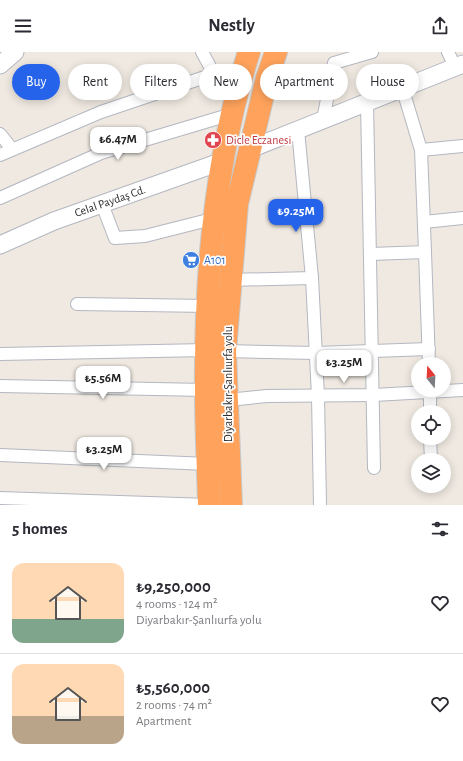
<!DOCTYPE html>
<meta charset="utf-8">
<style>
body{margin:0;font-family:"Alegreya Sans",sans-serif;background:#f2f2f3;color:#2b2b33;height:100vh;display:flex;flex-direction:column;font-size:15px;white-space:nowrap}
*{box-sizing:border-box;margin:0}
p{font-size:13px;color:#7c7c81}
.icon{flex:none;width:22px;height:22px;fill:none;stroke:currentColor;stroke-width:2;stroke-linecap:round;stroke-linejoin:round}
.map{position:relative;height:453px;overflow:hidden}
.sheet{display:flex;flex-direction:column;background:#fff;flex:1}
.sheet>*{flex:none}
.top-card{position:absolute;left:12px;top:12px;width:439px;height:36px;display:flex;gap:8px}
.needle{width:26px;rotate:342deg}
.fabs{position:absolute;left:411px;top:305px;display:grid;gap:8px}
.fabs a{display:grid;place-items:center;width:40px;height:40px;border-radius:50%;background:#fff;box-shadow:0 2px 10px #0003;font-size:20px}
.price{position:absolute;translate:-50% -34px;padding:0 9px;border-radius:8px;background:#fff;color:#222;font-size:13px;line-height:26px;filter:drop-shadow(0 1px 2px #0008)}
.price::after{content:'';position:absolute;left:50%;top:24px;width:12px;height:9px;margin-left:-6px;background:inherit;clip-path:polygon(0 0,100% 0,50% 100%)}
.price.selected{background:#2563eb;color:#fff}
ul{padding:0;list-style:none}
li{display:flex;align-items:center;gap:12px;height:100px;padding:0 12px}
li+li{border-top:1px solid #e1e1e2}
li span{display:grid;place-items:center;flex:none;width:112px;height:80px;border-radius:12px;color:#555}
li>.icon{margin-inline-start:auto}
span .icon{width:48px;height:48px;fill:#fffc;stroke-width:1}
li b{font-size:17px}
h2{display:flex;justify-content:space-between;align-items:center;height:48px;padding:0 12px;font-size:17px}
.chip{padding:0 14px;border-radius:18px;background:#fff;box-shadow:0 2px 10px #0003;font-size:14px;line-height:36px}
.chip.selected{background:#2563eb;color:#fff}
header{display:flex;justify-content:space-between;align-items:center;height:52px;padding:0 12px;background:#fff;font-size:18px;font-weight:700}
.map>svg:first-child{display:block}
.lines{fill:none;stroke-linecap:round;stroke-linejoin:round}
.street-casing{stroke:#b4b7c1;stroke-width:14}
.secondary-casing{stroke:#b4b7c1;stroke-width:19}
.highway-casing{stroke:#c9c9c9;stroke-width:24}
.street{stroke:#fff;stroke-width:12}
.secondary{stroke:#fff;stroke-width:17}
.highway{stroke:#ffa35c;stroke-width:22}
.labels{text-anchor:middle;dominant-baseline:central;stroke-width:3.5;stroke-linejoin:round;paint-order:stroke}
.health-label{font-size:12px;fill:#be3a42;stroke:#fff;text-anchor:start}
.street-label{font-size:12px;fill:#2e2e2e;stroke:#fff}
.shop-label{font-size:12px;fill:#366cbe;stroke:#fff;text-anchor:start}
</style>
<header><svg class="icon" aria-label="menu" viewBox="0 0 24 24"><path d="M4 6h16M4 12h16M4 18h16"/></svg>Nestly<svg class="icon" aria-label="share" viewBox="0 0 24 24"><path d="M12 15V3M7 8l5-5 5 5M5 13v7h14v-7"/></svg></header>
<div class="map">
<svg width="463" height="453" viewBox="0 0 463 453">
<rect width="100%" height="100%" fill="#efe9e1"/>
<g class="lines">
<defs>
<g id="street">
<polyline points="202,0 214,22"/>
<polyline points="448,0 455,15"/>
<polyline points="367,50 374,416"/>
<polyline points="323,68 334,11 372,0"/>
<polyline points="0,82 12,97"/>
<polyline points="421,98 463,94"/>
<polyline points="0,103 101,60 214,22 244,17"/>
<polyline points="0,146 101,101 232,62"/>
<polyline points="102,152 115,186 145,184 216,166"/>
<polyline points="424,170 463,166"/>
<polyline points="425,200 429,312"/>
<polyline points="371,202 425,200 421,98 402,35"/>
<polyline points="312,226 318,344 320,453"/>
<polyline points="230,228 312,226 298,78"/>
<polyline points="77,252 208,254"/>
<polyline points="225,299 316,301 429,297"/>
<polyline points="0,302 207,298"/>
<polyline points="0,334 206,338"/>
<polyline points="430,338 430,360"/>
<polyline points="228,348 267,344 374,343 463,338"/>
<polyline points="430,386 431,408"/>
<polyline points="0,403 208,412"/>
<polyline points="0,446 209,453"/>
</g>
<g id="secondary">
<polyline points="0,13 15,0"/>
<polyline points="250,97 463,12"/>
<polyline points="0,193 54,169 223,109"/>
</g>
<g id="highway">
<path d="M209,453C208,415 206,376 206,338C205,228 215,105 249,0"/>
<polyline points="231,453 225,299 237,152 267,26 276,0"/>
</g>
</defs>
<!-- street casing -->
<use href="#street" class="street-casing"/>
<!-- secondary casing -->
<use href="#secondary" class="secondary-casing"/>
<!-- highway casing -->
<use href="#highway" class="highway-casing"/>
<!-- street -->
<use href="#street" class="street"/>
<!-- secondary -->
<use href="#secondary" class="secondary"/>
<!-- highway -->
<use href="#highway" class="highway"/>
</g>
<!-- icons -->
<defs>
<symbol id="pharmacy-disc" viewBox="-11 -11 22 22"><circle r="9.5" fill="#e0444e" stroke="#fff"/><path d="M-2-6h4v4h4v4h-4v4h-4v-4h-4v-4h4Z" fill="#fff"/></symbol>
<symbol id="supermarket-disc" viewBox="-11 -11 22 22"><circle r="9.5" fill="#3f7fe0" stroke="#fff"/><path d="M-6-5.5h2.5l.6 2H6L4.5 2H-2.5L-4.4-4H-6ZM-1.5 3.2a1.3 1.3 0 1 0 .1 0ZM3 3.2a1.3 1.3 0 1 0 .1 0Z" fill="#fff"/></symbol>
</defs>
<g fill-rule="evenodd">
<use href="#pharmacy-disc" x="203" y="78" width="20" height="20"/>
<use href="#supermarket-disc" x="181" y="198" width="20" height="20"/>
</g>
<g class="labels">
<!-- health labels -->
<g class="health-label">
<text x="226" y="88">Dicle Eczanesi</text>
</g>
<!-- street labels -->
<g class="street-label">
<text transform="translate(110 149) rotate(-19)">Celal Paydaş Cd.</text>
<text transform="translate(228 332) rotate(-90)">Diyarbakır-Şanlıurfa yolu</text>
</g>
<!-- shop labels -->
<g class="shop-label">
<text x="204" y="208">A101</text>
</g>
</g>
</svg>
<div class="fabs">
<a><svg class="needle" viewBox="-14 -14 28 28"><path d="M0-13l5 13h-10z" fill="#e53935"/><path d="M0 13l5-13h-10z" fill="#7c7c81"/></svg></a>
<a><svg class="icon" aria-label="locate" viewBox="0 0 24 24"><circle cx="12" cy="12" r="6"/><path d="M12 2v4M12 18v4M2 12h4M18 12h4"/></svg></a>
<a><svg class="icon" aria-label="layers" viewBox="0 0 24 24"><path d="M12 4l9 5-9 5-9-5zM3 14l9 5 9-5"/></svg></a>
</div>
<b class="price" style="left:118px;top:109px">₺6.47M</b>
<b class="price selected" style="left:296px;top:181px">₺9.25M</b>
<b class="price" style="left:344px;top:332px">₺3.25M</b>
<b class="price" style="left:103px;top:348px">₺5.56M</b>
<b class="price" style="left:104px;top:419px">₺3.25M</b>
<div class="top-card">
<a class="chip selected">Buy</a>
<a class="chip">Rent</a>
<a class="chip">Filters</a>
<a class="chip">New</a>
<a class="chip">Apartment</a>
<a class="chip">House</a>
</div>
</div>
<section class="sheet">
<h2>5 homes<svg class="icon" aria-label="filters" viewBox="0 0 24 24"><path d="M4 7h16M4 17h16"/><circle cx="9" cy="7" r="2"/><circle cx="15" cy="17" r="2"/></svg></h2>
<ul>
<li><span style="background:linear-gradient(#ffd9b3 70%,#7fa58c 0)"><svg class="icon" aria-label="home" viewBox="0 0 24 24"><path d="M3 11l9-7 9 7M6 9v11h12V9"/></svg></span><div><b>₺9,250,000</b><p>4 rooms · 124 m²</p><p>Diyarbakır-Şanlıurfa yolu</p></div><svg class="icon" aria-label="heart" viewBox="0 0 24 24"><path d="M12 20l-8-8c-3-5 5-10 8-4 3-6 11-1 8 4z"/></svg></li>
<li><span style="background:linear-gradient(#ffd9b3 65%,#b9a48a 0)"><svg class="icon" aria-label="home" viewBox="0 0 24 24"><path d="M3 11l9-7 9 7M6 9v11h12V9"/></svg></span><div><b>₺5,560,000</b><p>2 rooms · 74 m²</p><p>Apartment</p></div><svg class="icon" aria-label="heart" viewBox="0 0 24 24"><path d="M12 20l-8-8c-3-5 5-10 8-4 3-6 11-1 8 4z"/></svg></li>
</ul>
</section>
